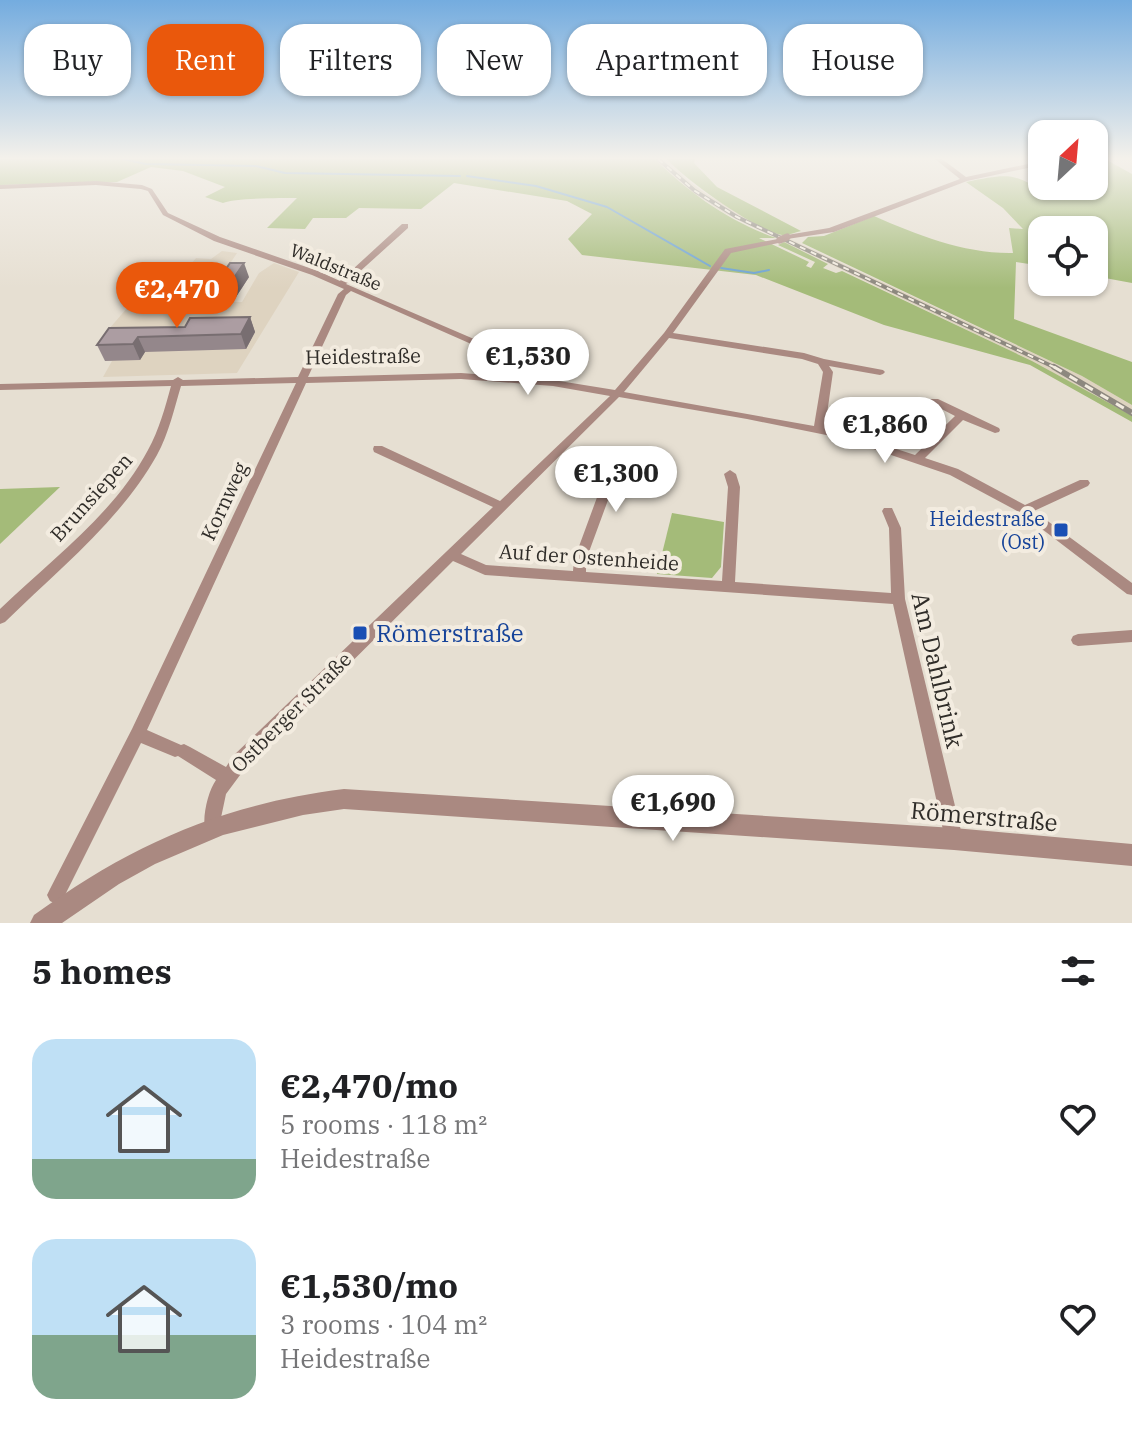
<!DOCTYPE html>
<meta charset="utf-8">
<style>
body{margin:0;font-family:"IBM Plex Serif",serif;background:#f2f2f2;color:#202124;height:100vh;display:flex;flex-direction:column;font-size:30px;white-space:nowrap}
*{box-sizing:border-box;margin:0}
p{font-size:26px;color:#757577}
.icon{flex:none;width:44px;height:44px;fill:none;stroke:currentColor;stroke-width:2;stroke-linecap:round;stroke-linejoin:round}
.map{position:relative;height:923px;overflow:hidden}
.panel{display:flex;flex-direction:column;background:#fff;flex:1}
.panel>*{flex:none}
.hud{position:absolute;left:24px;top:24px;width:1084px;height:72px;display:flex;gap:16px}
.needle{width:52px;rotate:26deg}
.tools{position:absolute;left:1028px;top:120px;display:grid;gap:16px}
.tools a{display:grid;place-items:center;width:80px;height:80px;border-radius:16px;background:#fff;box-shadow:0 2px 6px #0004;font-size:40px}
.price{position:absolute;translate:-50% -68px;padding:0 18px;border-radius:28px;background:#fff;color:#222;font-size:26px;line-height:52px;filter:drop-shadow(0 2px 4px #0008)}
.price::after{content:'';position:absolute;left:50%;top:48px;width:24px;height:18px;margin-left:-12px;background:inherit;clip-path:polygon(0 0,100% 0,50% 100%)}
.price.on{background:#ea580c;color:#fff}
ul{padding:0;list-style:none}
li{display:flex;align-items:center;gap:24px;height:200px;padding:0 32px}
li span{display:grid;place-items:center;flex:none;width:224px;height:160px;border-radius:24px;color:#555}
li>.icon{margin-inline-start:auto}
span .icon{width:96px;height:96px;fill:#fffc;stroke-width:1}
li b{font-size:34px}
h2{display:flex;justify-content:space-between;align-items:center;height:96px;padding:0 32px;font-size:34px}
.tag{padding:0 28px;border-radius:24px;background:#fff;box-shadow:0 2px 6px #0004;font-size:28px;line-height:72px}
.tag.on{background:#ea580c;color:#fff}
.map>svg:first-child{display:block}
.built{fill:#ded3c0}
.green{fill:#a4bb79}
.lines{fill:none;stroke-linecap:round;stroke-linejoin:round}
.stream{stroke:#679fd1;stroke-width:2}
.minor{fill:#aa8981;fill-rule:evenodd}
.tertiary{fill:#aa8981;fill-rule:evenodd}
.rail-far1-casing{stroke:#8d887f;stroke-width:4}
.rail-casing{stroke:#8d887f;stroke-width:6}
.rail-far1{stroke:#f3ece0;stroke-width:2;stroke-dasharray:6;stroke-linecap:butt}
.rail{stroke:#f3ece0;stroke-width:3;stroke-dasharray:9;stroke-linecap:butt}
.minor-bridge{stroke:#aa8981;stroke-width:7}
.wall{fill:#94878b}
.shaded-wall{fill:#786e71}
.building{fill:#ac9da2;stroke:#786e71;stroke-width:2}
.transit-dot{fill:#1a4fb4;stroke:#f3ece0;stroke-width:3}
.labels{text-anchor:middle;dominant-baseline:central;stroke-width:8;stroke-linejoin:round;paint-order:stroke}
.far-street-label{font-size:18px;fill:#2f2c28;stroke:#f3ece0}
.street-label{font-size:20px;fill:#2f2c28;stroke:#f3ece0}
.transit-label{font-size:20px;fill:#164399;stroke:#f3ece0;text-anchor:end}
.near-transit-label{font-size:24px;fill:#164399;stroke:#f3ece0;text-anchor:start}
.near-street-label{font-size:24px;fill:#2f2c28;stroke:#f3ece0}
</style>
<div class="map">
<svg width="1132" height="923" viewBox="0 0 1132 923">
<rect width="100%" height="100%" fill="#e6dfd2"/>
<!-- built -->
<g class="built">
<polygon points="655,159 667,159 688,181 708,195 781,235 1082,376 1132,405 1132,416 1032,361 724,213 681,185"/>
<polygon points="222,251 237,253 223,274 183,274 196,258 211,259"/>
<polygon points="274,263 299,272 237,373 103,377 112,361 105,361 117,344 96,344 134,300 242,302 259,273"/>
</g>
<!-- green -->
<g class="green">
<path d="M0,159H655C689,193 730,222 776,238H759L809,262L806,266L811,268L815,262L778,245L784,242L828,264L823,268L836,273L842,271L1032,361L1122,410L1132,416V422L1030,365L884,325L756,275L582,255L568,239L592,214L567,201L454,183L421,209L359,208L346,218H313L305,229L267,228L297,198C283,198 234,198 223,203L205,197L225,187L183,171L151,167L117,182L0,185Z"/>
<path d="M667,159H695L694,163L717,187L801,231C796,232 787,236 782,235C757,231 684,179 667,159Z"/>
<path d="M1094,159H1105L1132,174V283L1094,276V230H1042V266L1016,262L1014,319L1132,362V405L1082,376L802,243L808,237L824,236L874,216C917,235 965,254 1013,253L1009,228L1023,229L1003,208L966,182C1011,173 1016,172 1052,199L1096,190L1089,186H1094Z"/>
<polygon points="60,487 0,544 0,489"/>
<polygon points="672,513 724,522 721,567 712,578 657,574"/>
</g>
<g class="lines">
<!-- stream -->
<g class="stream">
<polyline points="123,159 146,164 256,166 285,173 460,176"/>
<polyline points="467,176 536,186 607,207 710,266"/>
<polyline points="721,268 754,273 769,270"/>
</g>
<!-- minor -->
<g class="minor">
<polygon points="935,159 942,159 966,177 1042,161 1042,165 967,181 834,232 787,239 783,237 787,235 829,228 960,179"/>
<path d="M96,181L142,185L152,189L168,213L220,237L318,271L340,281L402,224H408V228L346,284L511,355L512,377L553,380L615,390L664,333L725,249L783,238V242L731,253L673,333L804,353L824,359L883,370L885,372L883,374L880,375L829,366L833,372L825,428L847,433L915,455L955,416L930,403L929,401L930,399H938L999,428L1000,430L999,432L995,433L963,420L925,458L958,469L1025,505L1080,480H1088L1090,483L1088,486L1034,511L1132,583V595L1127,594L1021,513L950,475L841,438L747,419L619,397L461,554L486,565L573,571L574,560L610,462L609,454L614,450L618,451L622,462L586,560V572L722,581L728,487L724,474L730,470L736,474L740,487L735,582L891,593L889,528L882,511L884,508H892L901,528L905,599L963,839L960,845L954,848L948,845L945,839L893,604L485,575L453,561L246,767L226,794L218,832L212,834L206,832C201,820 208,791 216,780L178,756L175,757L141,743L62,901L56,904L50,901L47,895L50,889L132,729L296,383L181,386C174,409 169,433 157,455C120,521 58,570 5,622L0,624V609C51,560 114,514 148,450C159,430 165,408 171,386L0,390V384L173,380L178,377L183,380L298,377L338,294L344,289L312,275L214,241L163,215L148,191L141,189L96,185L0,189V185ZM351,291L503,358L502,376L461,373L308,377L346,295ZM669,338L802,359L818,364L823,372L814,426L624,392ZM461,379L553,386L610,396L500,501L382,446H374L373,449L374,452L493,507L234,755L226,767L190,747L184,744L181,745L147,730L306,383Z"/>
<polygon points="1132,630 1132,642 1078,646 1073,644 1071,640 1073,636 1078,634"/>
</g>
<!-- tertiary -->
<path class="tertiary" d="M344,789L954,828L1132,844V866L954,850L344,809L303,815L223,835L155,864L119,884L62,923H30L34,915C132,844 223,804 344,789Z"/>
<defs>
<polyline id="rail-far1" points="658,159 695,191 737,217 1058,369"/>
<polyline id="rail" points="1054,367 1132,413"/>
</defs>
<!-- rail-far1 casing -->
<use href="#rail-far1" class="rail-far1-casing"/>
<!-- rail casing -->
<use href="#rail" class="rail-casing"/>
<!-- rail-far1 -->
<use href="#rail-far1" class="rail-far1"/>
<!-- rail -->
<use href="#rail" class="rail"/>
<!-- minor-bridge -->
<polyline class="minor-bridge" points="780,240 787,237"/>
</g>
<!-- wall -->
<g class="wall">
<polygon points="249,277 234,300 220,299 215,285"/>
<polygon points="250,317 255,332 246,349 145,352 140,360 105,361 97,345 185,327"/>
</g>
<!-- shaded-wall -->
<g class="shaded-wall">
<polygon points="244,263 249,277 234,300 229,285"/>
<polygon points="250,317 255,332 246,349 241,334"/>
<polygon points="138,337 145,352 140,360 133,344"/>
</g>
<!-- building -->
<g class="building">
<polygon points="230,263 244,263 229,285 215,285"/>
<polygon points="250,317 241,334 138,337 133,344 97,345 109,328 185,327 190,318"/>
</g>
<!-- sky -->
<linearGradient id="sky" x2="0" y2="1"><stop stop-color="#74acdf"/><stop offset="0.55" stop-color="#f4f1eb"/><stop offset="1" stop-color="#f4f1eb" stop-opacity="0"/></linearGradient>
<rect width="1132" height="288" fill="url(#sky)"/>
<!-- markers -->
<g class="transit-dot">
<rect x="1053" y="522" width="16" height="16" rx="4"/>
<rect x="352" y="625" width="16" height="16" rx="4"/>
</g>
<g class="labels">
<!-- far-street labels -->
<g class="far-street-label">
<text transform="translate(336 267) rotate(22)">Waldstraße</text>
</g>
<!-- street labels -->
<g class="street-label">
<text transform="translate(363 356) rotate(-1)">Heidestraße</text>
<text transform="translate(91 497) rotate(-48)">Brunsiepen</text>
<text transform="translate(224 501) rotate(-65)">Kornweg</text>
<text transform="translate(589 557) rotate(4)">Auf der Ostenheide</text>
<text transform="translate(291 712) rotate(-45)">Ostberger Straße</text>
</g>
<!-- transit labels -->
<g class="transit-label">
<text x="1045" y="518">Heidestraße<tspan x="1045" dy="23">(Ost)</tspan></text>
</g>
<!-- near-transit labels -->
<g class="near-transit-label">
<text x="376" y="633">Römerstraße</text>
</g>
<!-- near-street labels -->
<g class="near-street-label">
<text transform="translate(938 670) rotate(77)">Am Dahlbrink</text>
<text transform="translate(984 816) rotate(5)">Römerstraße</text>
</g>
</g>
</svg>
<div class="tools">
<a><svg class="needle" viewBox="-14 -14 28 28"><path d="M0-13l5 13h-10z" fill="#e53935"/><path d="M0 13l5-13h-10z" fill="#757577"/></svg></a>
<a><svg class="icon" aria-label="locate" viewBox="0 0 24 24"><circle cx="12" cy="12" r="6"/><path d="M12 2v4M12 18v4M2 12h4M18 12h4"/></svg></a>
</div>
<b class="price on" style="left:177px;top:330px">€2,470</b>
<b class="price" style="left:528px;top:397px">€1,530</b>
<b class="price" style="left:885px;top:465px">€1,860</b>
<b class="price" style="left:616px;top:514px">€1,300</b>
<b class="price" style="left:673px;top:843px">€1,690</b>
<div class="hud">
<a class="tag">Buy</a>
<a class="tag on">Rent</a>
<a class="tag">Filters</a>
<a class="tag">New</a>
<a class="tag">Apartment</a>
<a class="tag">House</a>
</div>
</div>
<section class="panel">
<h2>5 homes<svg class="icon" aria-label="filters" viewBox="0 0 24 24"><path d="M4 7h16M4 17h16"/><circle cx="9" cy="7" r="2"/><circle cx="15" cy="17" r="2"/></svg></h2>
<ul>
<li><span style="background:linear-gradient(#bfe0f5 75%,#7fa58c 0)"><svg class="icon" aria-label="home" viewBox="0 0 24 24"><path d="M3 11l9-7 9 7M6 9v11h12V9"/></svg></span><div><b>€2,470/mo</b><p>5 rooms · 118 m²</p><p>Heidestraße</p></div><svg class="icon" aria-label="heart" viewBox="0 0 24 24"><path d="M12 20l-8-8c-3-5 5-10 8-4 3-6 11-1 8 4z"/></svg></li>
<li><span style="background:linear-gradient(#bfe0f5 60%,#7fa58c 0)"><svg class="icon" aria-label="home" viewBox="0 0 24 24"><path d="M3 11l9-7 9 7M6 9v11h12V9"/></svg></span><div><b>€1,530/mo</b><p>3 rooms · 104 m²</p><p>Heidestraße</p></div><svg class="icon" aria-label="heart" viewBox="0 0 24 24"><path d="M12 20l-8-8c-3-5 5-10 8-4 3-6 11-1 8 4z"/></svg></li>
</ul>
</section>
